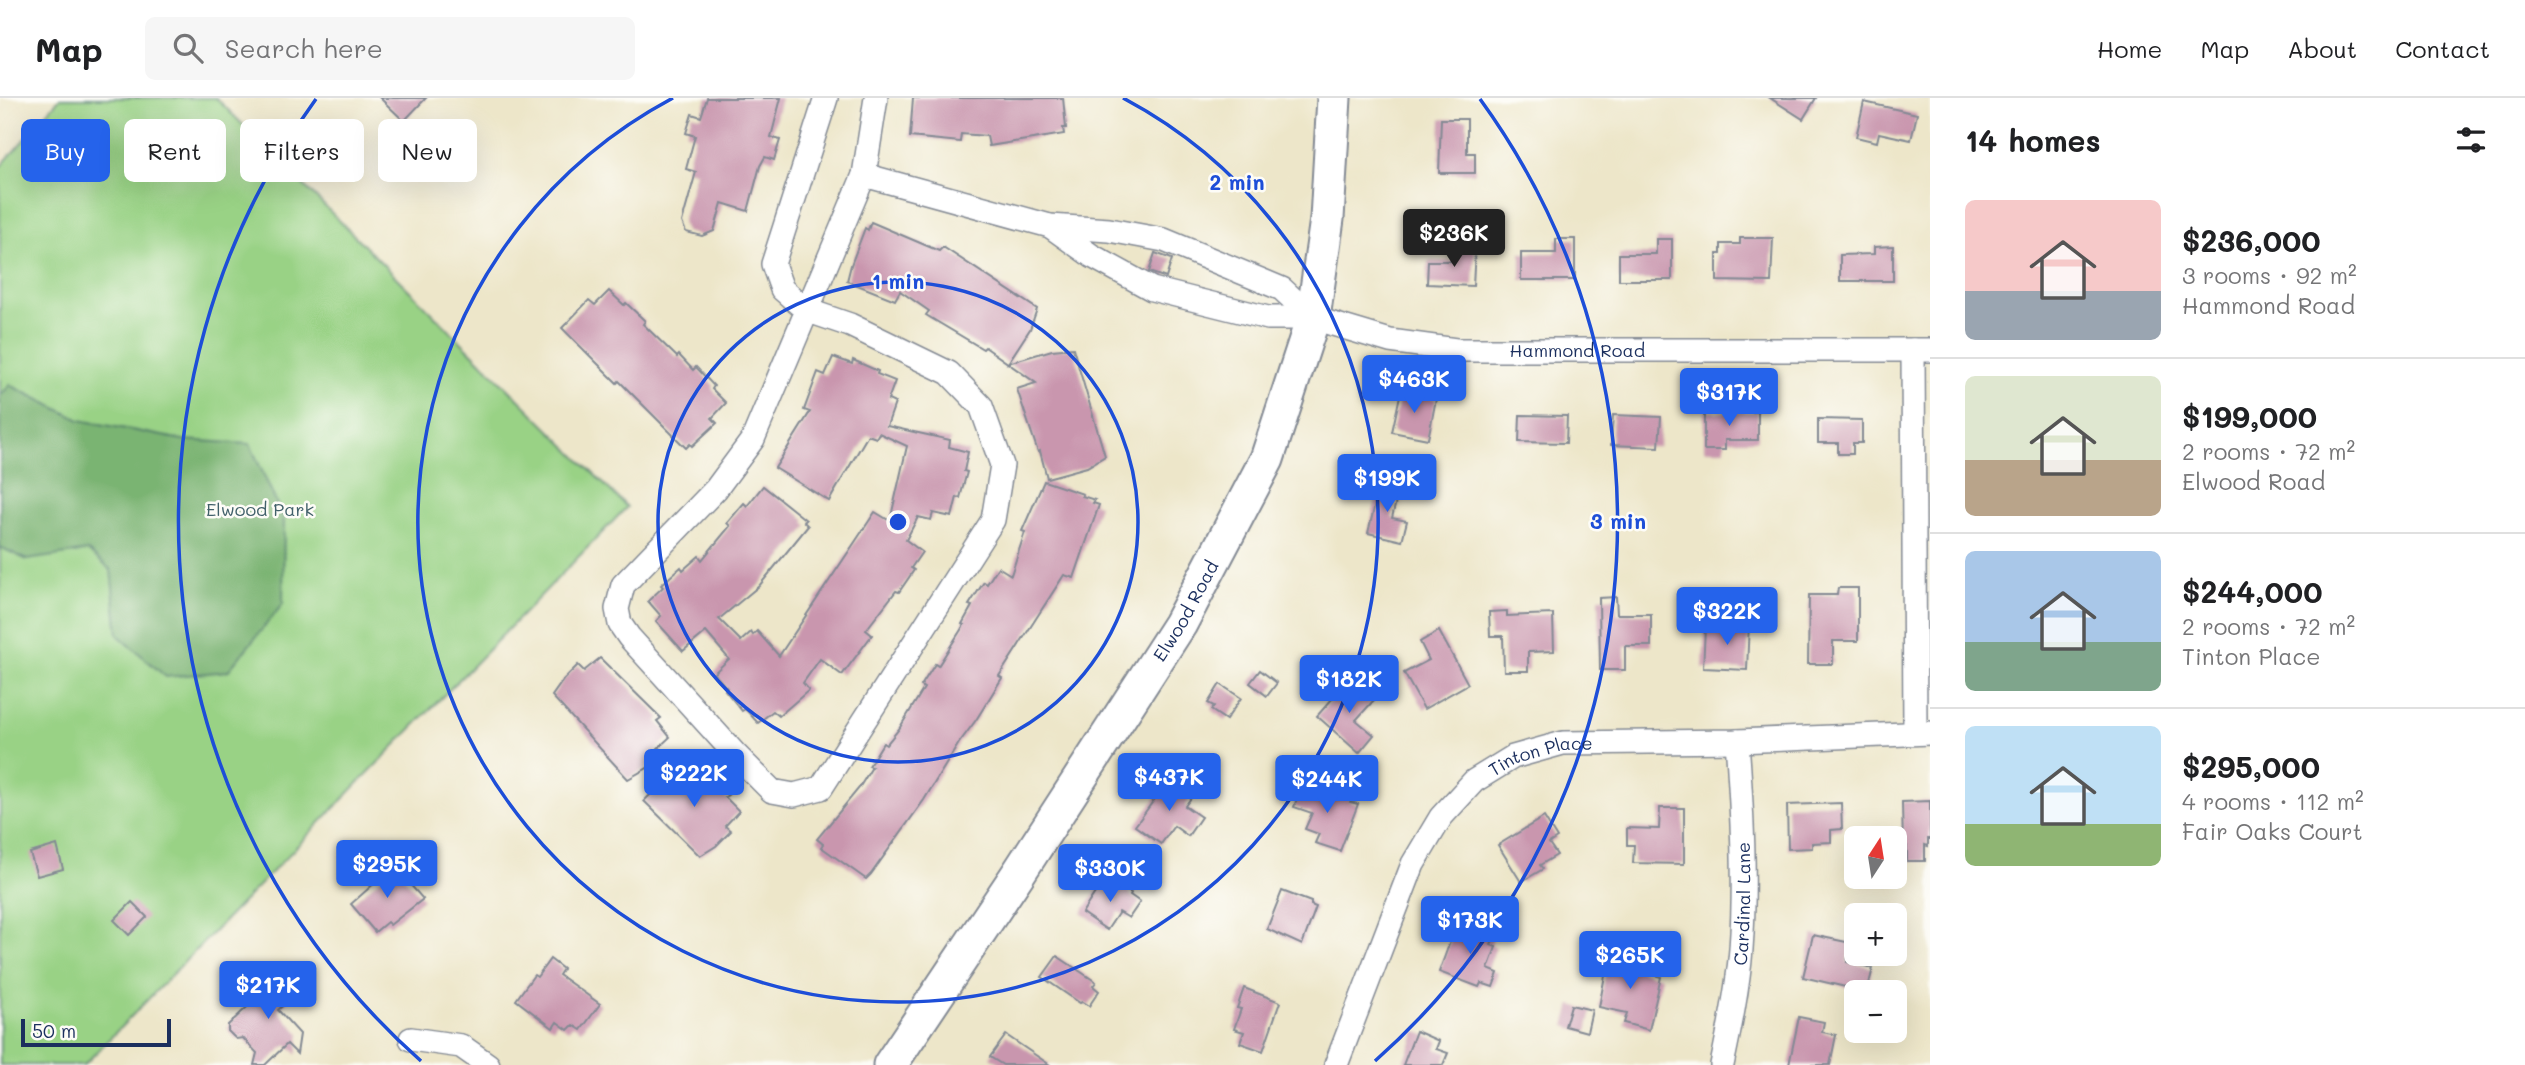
<!DOCTYPE html>
<meta charset="utf-8">
<style>
body{margin:0;font-family:Mali,sans-serif;background:#f6f6f6;color:#202124;height:100vh;display:flex;flex-direction:column;font-size:26px;white-space:nowrap}
*{box-sizing:border-box;margin:0}
p{font-size:23px;color:#757577}
.icon{flex:none;width:38px;height:38px;fill:none;stroke:currentColor;stroke-width:2;stroke-linecap:round;stroke-linejoin:round}
.map{position:relative;flex:1;overflow:hidden}
.side{display:flex;flex-direction:column;background:#fff;width:595px}
.side>*{flex:none}
.banner{position:absolute;left:21px;top:21px;width:665px;height:63px;display:flex;gap:14px}
.needle{width:46px;rotate:12deg}
.buttons{position:absolute;left:1844px;top:728px;display:grid;gap:14px}
.buttons a{display:grid;place-items:center;width:63px;height:63px;border-radius:10px;background:#fff;box-shadow:0 7px 28px #0002;font-size:35px}
.scale{position:absolute;left:21px;bottom:18px;width:150px;box-sizing:border-box;padding-left:7px;border:4px solid #1b2f5e;border-top:0;font-size:19px;line-height:24px;white-space:nowrap;color:#1b2f5e;-webkit-text-stroke:5px #fdfcf7;paint-order:stroke}
.price{position:absolute;translate:-50% -60px;padding:0 16px;border-radius:7px;background:#2563eb;color:#fff;font-size:23px;line-height:46px;filter:drop-shadow(0 2px 4px #0008)}
.price::after{content:'';position:absolute;left:50%;top:42px;width:21px;height:16px;margin-left:-10px;background:inherit;clip-path:polygon(0 0,100% 0,50% 100%)}
.price.current{background:#222;color:#fff}
ul{padding:0;list-style:none}
li{display:flex;align-items:center;gap:21px;height:175px;padding:0 35px}
li+li{border-top:2px solid #e0e0e0}
li span{display:grid;place-items:center;flex:none;width:196px;height:140px;border-radius:10px;color:#555}
li>.icon{margin-inline-start:auto}
span .icon{width:84px;height:84px;fill:#fffc;stroke-width:1}
li b{font-size:30px}
h2{display:flex;justify-content:space-between;align-items:center;height:84px;padding:0 35px;font-size:30px}
.chip{padding:0 24px;border-radius:10px;background:#fff;box-shadow:0 7px 28px #0002;font-size:24px;line-height:63px}
.chip.current{background:#2563eb;color:#fff}
header{display:flex;align-items:center;gap:42px;box-sizing:border-box;height:98px;padding:0 35px;background:#fff;border-bottom:2px solid #e0e0e0}
header strong{font-size:33px}
nav{display:flex;gap:38px;margin-inline-start:auto;font-size:24px}
.search{width:490px;height:63px;background:#f6f6f6;display:flex;align-items:center;gap:18px;box-sizing:border-box;padding:0 24px;border-radius:10px;color:#757577;font-size:26px}
main{display:flex;flex:1;min-height:0}
.map>svg:first-child{display:block}
.green{fill:#99d285;stroke:#5a8072;stroke-width:2}
.forest{fill:#7ab472;stroke:#4a7268;stroke-width:2}
.building{fill:#c996ae}
.lines{fill:none;stroke-linecap:round;stroke-linejoin:round}
.street-casing{stroke:#848a94;stroke-width:26}
.secondary-casing{stroke:#848a94;stroke-width:37}
.street{stroke:#fff;stroke-width:23}
.secondary{stroke:#fff;stroke-width:33}
.ring{fill:none;stroke:#1d4ed8;stroke-width:3.5}
.labels{text-anchor:middle;dominant-baseline:central;stroke-width:5;stroke-linejoin:round;paint-order:stroke}
.street-label{font-size:18px;fill:#1b2f5e;stroke:#fdfcf7}
.park-label{font-size:18px;fill:#41606a;stroke:#fdfcf7}
.centre{fill:#1d4ed8;stroke:#fdfcf7;stroke-width:3.5}
.ring-label{font-size:21px;text-anchor:middle;font-weight:bold;fill:#1d4ed8;stroke:#fdfcf7;stroke-width:5;stroke-linejoin:round;paint-order:stroke}
</style>
<header>
<strong>Map</strong>
<div class="search"><svg class="icon" aria-label="search" viewBox="0 0 24 24"><circle cx="10" cy="10" r="6"/><path d="M15 15l6 6"/></svg>Search here</div>
<nav><a>Home</a><a>Map</a><a>About</a><a>Contact</a></nav>
</header>
<main>
<div class="map">
<svg width="1930" height="967" viewBox="0 0 1930 967">
<rect width="100%" height="100%" fill="#fdfcf7"/>
<filter id="ink" filterUnits="userSpaceOnUse"><feTurbulence type="fractalNoise" baseFrequency=".0143" numOctaves="2"/><feDisplacementMap in="SourceGraphic" scale="14" xChannelSelector="R" yChannelSelector="G"/><feConvolveMatrix kernelMatrix="1 2 1 2 8 2 1 2 1" color-interpolation-filters="sRGB"/></filter>
<filter id="wash" filterUnits="userSpaceOnUse"><feTurbulence type="fractalNoise" baseFrequency=".00686" numOctaves="4" result="noise"/><feDisplacementMap in="SourceGraphic" scale="28" xChannelSelector="R" yChannelSelector="G"/><feGaussianBlur stdDeviation="1.57" result="paint"/><feColorMatrix in="noise" values="0 0 0 0 0 0 0 0 0 0 0 0 0 0 0 0 0 1.4 0 .05"/><feComposite in="paint" operator="in"/></filter>
<g filter="url(#wash)">
<rect width="100%" height="100%" fill="#ede6c9"/>
<!-- green -->
<polygon class="green" points="60,0 216,0 627,409 84,967 0,967 0,69"/>
<!-- forest -->
<polygon class="forest" points="10,287 80,322 183,342 250,346 284,422 283,506 228,573 166,579 118,537 111,472 88,453 27,462 0,449 0,298"/>
<g id="blocks">
<!-- building -->
<g class="building">
<polygon points="380,0 426,0 404,23"/>
<polygon points="707,0 781,0 771,39 780,42 774,62 765,59 760,68 748,113 722,105 714,133 702,138 686,134 682,124 696,74 686,71 695,38 686,35 692,16 701,19"/>
<polygon points="913,0 1063,0 1066,30 1063,30 1064,36 989,48 987,38 961,36 960,44 910,39"/>
<polygon points="1770,0 1816,0 1803,21"/>
<polygon points="1864,4 1917,16 1911,42 1879,35 1877,44 1856,39"/>
<polygon points="1441,21 1467,21 1467,55 1475,55 1475,75 1439,75"/>
<polygon points="871,124 939,153 943,149 1037,211 1030,231 1008,265 1052,252 1073,250 1105,358 1087,369 1047,380 1040,353 1038,354 1017,291 1036,285 985,249 983,251 926,217 929,213 900,193 895,202 847,183 851,167 865,130 868,132"/>
<polygon points="1740,140 1773,140 1771,184 1717,183 1717,156 1721,156 1721,146 1740,146"/>
<polygon points="1556,141 1575,141 1575,182 1521,182 1521,155 1556,155"/>
<polygon points="1656,141 1672,141 1672,182 1619,182 1619,156 1656,156"/>
<polygon points="1893,148 1893,183 1840,183 1840,157 1874,156 1874,149"/>
<polygon points="1454,150 1475,150 1473,188 1427,186 1428,163 1454,163"/>
<polygon points="1155,155 1172,161 1166,180 1149,174"/>
<polygon points="609,193 624,207 626,205 645,223 643,226 677,259 679,257 693,272 696,269 714,288 712,291 726,305 712,320 717,325 692,348 690,346 686,350 619,283 617,285 562,230 589,202 595,207"/>
<polygon points="833,259 852,266 853,262 878,273 877,276 895,283 888,302 895,305 887,328 950,342 949,349 968,354 964,373 967,374 960,400 957,399 952,419 933,415 931,422 918,419 906,442 922,454 911,470 914,472 899,494 896,493 866,532 872,537 842,577 820,561 803,585 809,592 779,618 773,613 758,625 745,611 742,613 725,592 727,590 714,575 729,561 706,534 683,553 656,523 661,518 648,503 663,489 661,487 681,469 683,472 699,458 702,462 730,428 727,425 744,405 747,408 763,388 806,422 804,424 808,428 759,488 719,521 741,543 751,534 753,537 757,533 779,558 875,414 890,423 907,348 879,335 876,340 868,337 829,403 775,370 810,314 804,312 818,274 825,277"/>
<polygon points="1401,293 1436,301 1428,341 1392,334"/>
<polygon points="1704,314 1758,314 1758,342 1725,342 1725,352 1704,352"/>
<polygon points="1520,317 1567,318 1566,345 1519,344"/>
<polygon points="1613,317 1661,319 1659,349 1611,347"/>
<polygon points="1818,321 1862,322 1862,345 1853,345 1853,356 1838,356 1838,345 1818,345"/>
<polygon points="1381,382 1400,387 1392,420 1407,423 1402,443 1368,435"/>
<polygon points="1044,383 1083,396 1082,398 1095,402 1093,405 1099,407 1074,480 1064,477 999,578 1002,580 976,622 959,645 924,702 871,776 866,781 863,779 821,749 823,746 817,741 859,690 872,669 869,668 883,645 886,647 899,631 924,590 921,588 935,566 938,568 964,527 962,526 972,508 969,507 984,484 987,486 998,469 1011,477 1025,434 1022,433"/>
<polygon points="1838,490 1858,490 1858,543 1833,543 1833,566 1808,566 1809,497 1837,497"/>
<polygon points="1616,499 1617,516 1651,516 1651,548 1625,548 1625,572 1600,572 1599,500"/>
<polygon points="1507,513 1507,518 1553,516 1554,553 1528,554 1528,573 1504,573 1503,538 1490,538 1489,514"/>
<polygon points="1726,523 1749,524 1747,572 1703,570 1705,531 1725,533"/>
<polygon points="1439,533 1468,586 1424,611 1404,575 1429,562 1420,544"/>
<polygon points="600,560 661,620 657,623 670,639 655,653 663,661 628,681 552,598 564,581 578,567 584,573"/>
<polygon points="1260,572 1277,585 1267,598 1250,585"/>
<polygon points="1350,581 1374,602 1356,622 1374,637 1359,655 1317,618"/>
<polygon points="1220,586 1241,600 1226,622 1211,612 1214,608 1208,605"/>
<polygon points="692,666 706,680 709,678 728,697 725,699 739,713 725,728 731,733 716,748 700,758 644,703 675,672 680,677"/>
<polygon points="1171,679 1194,696 1185,708 1201,719 1188,738 1174,728 1161,746 1135,728"/>
<polygon points="1303,684 1351,701 1350,704 1358,706 1340,753 1315,745 1319,736 1305,731 1312,715 1294,709"/>
<polygon points="1930,703 1930,741 1928,741 1928,748 1925,747 1925,763 1907,763 1907,748 1903,748 1902,704"/>
<polygon points="1841,705 1842,731 1831,732 1831,744 1812,745 1812,750 1788,751 1787,707"/>
<polygon points="1660,710 1684,710 1684,766 1633,765 1634,747 1627,747 1627,730 1659,731"/>
<polygon points="1544,719 1557,740 1549,745 1557,757 1540,767 1543,771 1521,784 1498,747"/>
<polygon points="57,747 63,771 37,778 30,755"/>
<polygon points="394,768 423,801 390,827 387,824 375,834 351,806"/>
<polygon points="1106,778 1131,795 1130,797 1140,804 1129,820 1119,814 1107,832 1082,815"/>
<polygon points="1282,793 1311,804 1311,807 1316,809 1302,847 1267,831"/>
<polygon points="132,804 147,819 129,837 114,822"/>
<polygon points="1458,822 1495,836 1491,847 1496,849 1488,871 1498,875 1493,889 1481,885 1479,889 1439,874"/>
<polygon points="1813,837 1851,845 1847,864 1873,870 1867,894 1803,879"/>
<polygon points="1617,853 1638,858 1635,871 1661,879 1649,932 1624,925 1627,915 1599,909 1607,867 1613,868"/>
<polygon points="1057,858 1096,884 1093,888 1099,893 1089,908 1082,904 1080,905 1042,879"/>
<polygon points="550,861 563,871 559,877 600,906 581,932 573,927 568,932 557,924 553,930 516,902 534,877 537,879"/>
<polygon points="286,873 302,890 278,912 300,936 297,956 287,946 265,967 254,967 257,955 243,940 236,941 228,933 228,927"/>
<polygon points="1244,890 1280,904 1263,953 1240,945 1244,934 1234,931 1241,911 1237,910"/>
<polygon points="1571,907 1592,912 1587,934 1565,928"/>
<polygon points="1799,919 1824,924 1822,934 1836,937 1830,967 1789,967"/>
<polygon points="1416,933 1439,943 1436,951 1448,955 1443,967 1403,967"/>
<polygon points="1006,937 1050,967 1003,967 990,959"/>
</g>
</g>
</g>
<g filter="url(#ink)">
<use href="#blocks" fill-opacity="0" stroke="#848a94" stroke-width="2"/>
<g class="lines">
<defs>
<g id="street">
<polyline points="826,0 773,166 782,191 806,212 850,227 949,275 981,308 1002,367 993,422 821,690 794,697 772,693 736,657 629,539 620,526 617,511 623,487 716,391 753,341 864,77 876,0"/>
<polyline points="864,77 1050,128 1109,132 1164,142 1282,191 1313,220"/>
<path id="s1" d="M1050,128L1092,158L1152,191L1268,220H1313L1390,243L1456,252H1930"/>
<polyline points="1913,252 1915,635"/>
<polyline points="411,941 461,948 488,967"/>
<path id="s2" d="M1336,967L1413,766L1441,719L1474,683L1513,659L1563,645L1737,643L1930,635"/>
<path id="s3" d="M1722,967C1730,929 1738,890 1741,851C1746,782 1742,712 1737,643"/>
</g>
<g id="secondary">
<path id="s4" d="M890,967L1018,776L1180,526L1267,361L1313,220L1327,121L1334,0"/>
</g>
</defs>
<!-- street casing -->
<use href="#street" class="street-casing"/>
<!-- secondary casing -->
<use href="#secondary" class="secondary-casing"/>
<!-- street -->
<use href="#street" class="street"/>
<!-- secondary -->
<use href="#secondary" class="secondary"/>
</g>
</g>
<!-- distance rings -->
<g class="ring">
<circle cx="898" cy="424" r="240"/>
<path d="M1123 0A480 480 0 1 1 673 0"/>
<path d="M421 963A720 720 0 0 1 316 1M1480 1A720 720 0 0 1 1375 963"/>
</g>
<g class="labels">
<!-- street labels -->
<g class="street-label">
<text stroke="none"><textPath href="#s1" startOffset="553">Hammond Road</textPath></text>
<text stroke="none"><textPath href="#s4" startOffset="542">Elwood Road</textPath></text>
<text stroke="none"><textPath href="#s2" startOffset="392">Tinton Place</textPath></text>
<text stroke="none"><textPath href="#s3" startOffset="163">Cardinal Lane</textPath></text>
</g>
<!-- park labels -->
<g class="park-label">
<text x="260" y="411">Elwood Park</text>
</g>
</g>
<circle cx="898" cy="424" r="10" class="centre"/>
<g class="ring-label">
<text x="1237" y="92">2 min</text>
<text x="898" y="191">1 min</text>
<text x="1618" y="431">3 min</text>
</g>
</svg>
<div class="buttons">
<a><svg class="needle" viewBox="-14 -14 28 28"><path d="M0-13l5 13h-10z" fill="#e53935"/><path d="M0 13l5-13h-10z" fill="#757577"/></svg></a>
<a>+</a>
<a>−</a>
</div>
<div class="scale">50 m</div>
<b class="price current" style="left:1454px;top:171px">$236K</b>
<b class="price" style="left:1414px;top:317px">$463K</b>
<b class="price" style="left:1729px;top:330px">$317K</b>
<b class="price" style="left:1387px;top:416px">$199K</b>
<b class="price" style="left:1727px;top:549px">$322K</b>
<b class="price" style="left:1349px;top:617px">$182K</b>
<b class="price" style="left:694px;top:711px">$222K</b>
<b class="price" style="left:1169px;top:715px">$437K</b>
<b class="price" style="left:1327px;top:717px">$244K</b>
<b class="price" style="left:387px;top:802px">$295K</b>
<b class="price" style="left:1110px;top:806px">$330K</b>
<b class="price" style="left:1470px;top:858px">$173K</b>
<b class="price" style="left:1630px;top:893px">$265K</b>
<b class="price" style="left:268px;top:923px">$217K</b>
<div class="banner">
<a class="chip current">Buy</a>
<a class="chip">Rent</a>
<a class="chip">Filters</a>
<a class="chip">New</a>
</div>
</div>
<section class="side">
<h2>14 homes<svg class="icon" aria-label="filters" viewBox="0 0 24 24"><path d="M4 7h16M4 17h16"/><circle cx="9" cy="7" r="2"/><circle cx="15" cy="17" r="2"/></svg></h2>
<ul>
<li><span style="background:linear-gradient(#f6c9c9 65%,#9aa5b1 0)"><svg class="icon" aria-label="home" viewBox="0 0 24 24"><path d="M3 11l9-7 9 7M6 9v11h12V9"/></svg></span><div><b>$236,000</b><p>3 rooms · 92 m²</p><p>Hammond Road</p></div></li>
<li><span style="background:linear-gradient(#dfe7d0 60%,#b9a48a 0)"><svg class="icon" aria-label="home" viewBox="0 0 24 24"><path d="M3 11l9-7 9 7M6 9v11h12V9"/></svg></span><div><b>$199,000</b><p>2 rooms · 72 m²</p><p>Elwood Road</p></div></li>
<li><span style="background:linear-gradient(#a9c7e8 65%,#7fa58c 0)"><svg class="icon" aria-label="home" viewBox="0 0 24 24"><path d="M3 11l9-7 9 7M6 9v11h12V9"/></svg></span><div><b>$244,000</b><p>2 rooms · 72 m²</p><p>Tinton Place</p></div></li>
<li><span style="background:linear-gradient(#bfe0f5 70%,#8fb573 0)"><svg class="icon" aria-label="home" viewBox="0 0 24 24"><path d="M3 11l9-7 9 7M6 9v11h12V9"/></svg></span><div><b>$295,000</b><p>4 rooms · 112 m²</p><p>Fair Oaks Court</p></div></li>
</ul>
</section>
</main>
